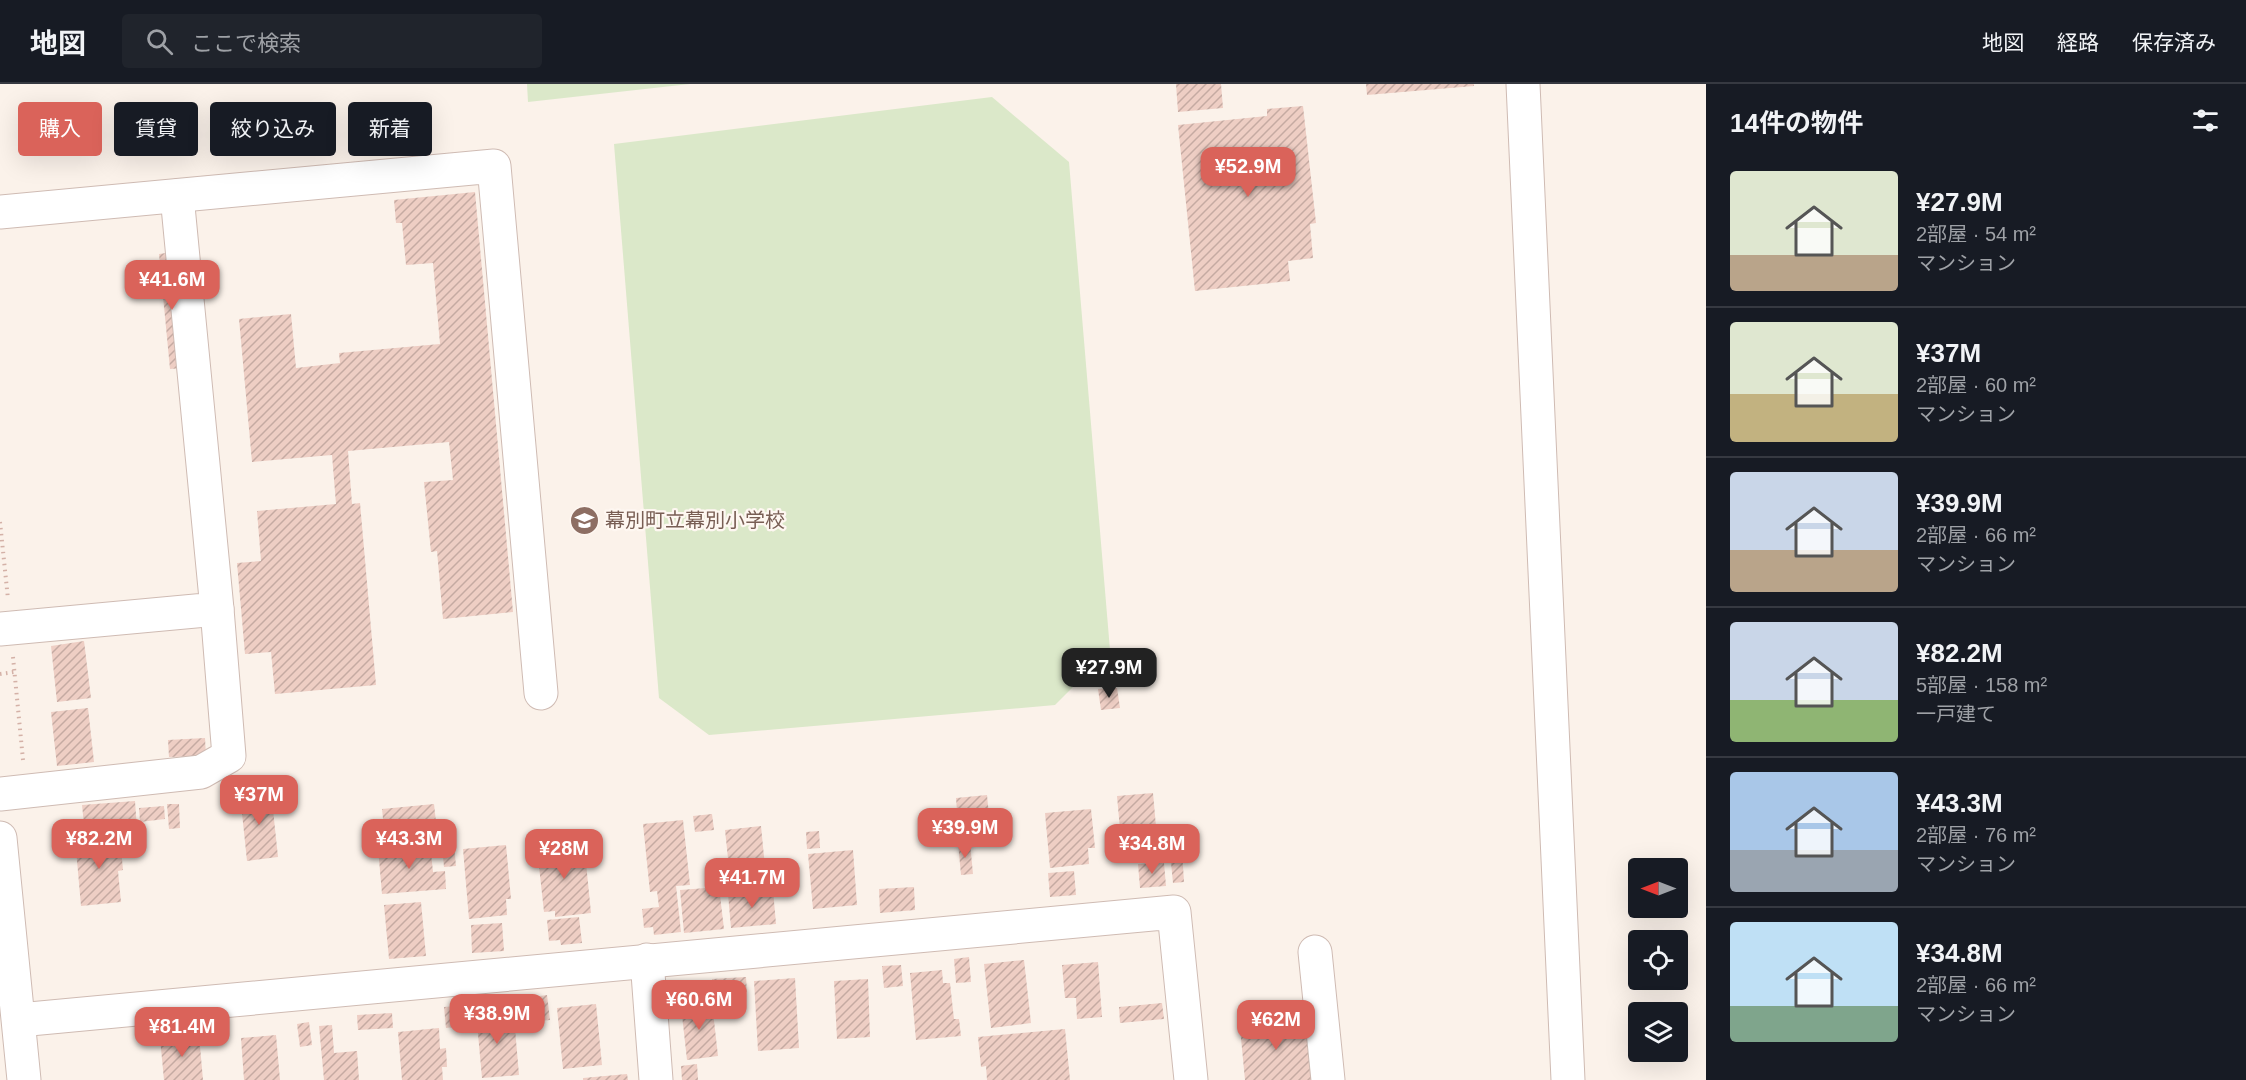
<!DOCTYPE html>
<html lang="ja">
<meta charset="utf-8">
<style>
body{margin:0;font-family:Arial,"Noto Sans JP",sans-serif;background:#20242c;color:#f1f3f6;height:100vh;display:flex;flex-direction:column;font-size:22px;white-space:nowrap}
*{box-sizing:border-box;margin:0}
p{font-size:20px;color:#9ea1a6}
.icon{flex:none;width:33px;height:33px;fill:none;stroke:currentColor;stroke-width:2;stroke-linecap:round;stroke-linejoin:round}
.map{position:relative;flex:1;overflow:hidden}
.panel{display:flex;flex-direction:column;background:#171b24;width:540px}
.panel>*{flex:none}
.top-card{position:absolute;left:18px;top:18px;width:570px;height:54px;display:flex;gap:12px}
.needle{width:39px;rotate:270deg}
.fabs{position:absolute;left:1628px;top:774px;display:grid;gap:12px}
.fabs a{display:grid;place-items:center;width:60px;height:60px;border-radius:6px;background:#171b24;box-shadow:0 6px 24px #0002;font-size:30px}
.price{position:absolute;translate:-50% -51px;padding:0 14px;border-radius:12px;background:#da635a;color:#fff;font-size:20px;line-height:39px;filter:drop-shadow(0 2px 3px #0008)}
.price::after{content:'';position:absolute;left:50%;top:36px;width:18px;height:14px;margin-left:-9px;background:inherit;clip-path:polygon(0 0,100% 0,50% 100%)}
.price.active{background:#222;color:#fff}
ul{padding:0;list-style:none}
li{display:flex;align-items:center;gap:18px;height:150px;padding:0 24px}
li+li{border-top:2px solid #363941}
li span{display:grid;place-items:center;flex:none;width:168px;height:120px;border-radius:6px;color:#555}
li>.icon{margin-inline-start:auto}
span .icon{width:72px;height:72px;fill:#fffc;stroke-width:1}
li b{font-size:26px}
h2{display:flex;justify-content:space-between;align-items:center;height:72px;padding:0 24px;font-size:26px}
.pill{padding:0 21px;border-radius:6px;background:#171b24;box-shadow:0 6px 24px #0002;font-size:21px;line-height:54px}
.pill.active{background:#da635a;color:#fff}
header{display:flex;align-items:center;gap:36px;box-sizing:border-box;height:84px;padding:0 30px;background:#171b24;border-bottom:2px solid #363941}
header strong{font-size:28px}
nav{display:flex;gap:33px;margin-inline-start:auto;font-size:21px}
.search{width:420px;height:54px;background:#20242c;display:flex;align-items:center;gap:15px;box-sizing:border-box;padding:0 21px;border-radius:6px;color:#9ea1a6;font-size:22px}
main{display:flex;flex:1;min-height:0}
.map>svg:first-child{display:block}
.grass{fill:#dbe8c9}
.building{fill:url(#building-hatch)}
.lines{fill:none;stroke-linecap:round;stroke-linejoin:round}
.minor-casing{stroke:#cfbbb3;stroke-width:35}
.path{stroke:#d4b1a7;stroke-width:4;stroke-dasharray:1.5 4.5;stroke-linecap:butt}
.minor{stroke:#fff;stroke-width:33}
.labels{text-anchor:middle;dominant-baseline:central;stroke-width:4.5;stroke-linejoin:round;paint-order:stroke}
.education-label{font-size:20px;fill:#785e54;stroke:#fef7f1;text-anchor:start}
</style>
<header>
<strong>地図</strong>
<div class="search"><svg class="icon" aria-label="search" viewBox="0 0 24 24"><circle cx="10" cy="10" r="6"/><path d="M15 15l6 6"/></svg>ここで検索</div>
<nav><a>地図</a><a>経路</a><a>保存済み</a></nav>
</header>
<main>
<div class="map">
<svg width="1706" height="996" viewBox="0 0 1706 996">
<defs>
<pattern id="building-hatch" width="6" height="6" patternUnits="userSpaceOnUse" patternTransform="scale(1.5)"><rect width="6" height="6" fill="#eecec4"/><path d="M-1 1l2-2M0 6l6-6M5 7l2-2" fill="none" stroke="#c5aaa2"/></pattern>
</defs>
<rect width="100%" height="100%" fill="#fbf2ea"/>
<!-- grass -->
<g class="grass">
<polygon points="527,0 690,0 528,18"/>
<polygon points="992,13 1069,78 1110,566 1055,621 709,651 659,614 614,60"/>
</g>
<!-- building -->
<g class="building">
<polygon points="1176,0 1221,0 1223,24 1178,28"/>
<polygon points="1366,0 1474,0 1474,2 1367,11"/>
<polygon points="1303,22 1316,139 1310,140 1313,174 1288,177 1290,197 1195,207 1178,41 1267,32 1267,25"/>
<polygon points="475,108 513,528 443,535 437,467 431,468 424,398 453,396 449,358 348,367 352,420 360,419 376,601 275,610 271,568 245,570 237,479 261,477 257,427 336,420 332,371 252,378 239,235 291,230 296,284 340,279 339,269 440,260 433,179 406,181 402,139 396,139 394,116"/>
<polygon points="173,168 184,284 170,285 159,170"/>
<polygon points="84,557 91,614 57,618 51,562"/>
<polygon points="1117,604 1120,624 1101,626 1098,605"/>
<polygon points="88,624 94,678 57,682 51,628"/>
<polygon points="205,654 206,672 169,673 168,656"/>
<polygon points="271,707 278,773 247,777 240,710"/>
<polygon points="1153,709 1159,776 1123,779 1117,712"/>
<polygon points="987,711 991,752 959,754 956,714"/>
<polygon points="135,717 137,745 85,750 82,721"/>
<polygon points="167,720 179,720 180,744 169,745"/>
<polygon points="434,720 436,738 384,744 382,725"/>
<polygon points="164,722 165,735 140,738 139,724"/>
<polygon points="1091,725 1095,764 1088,764 1089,780 1050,784 1045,729"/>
<polygon points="712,730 714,746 695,748 693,732"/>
<polygon points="683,736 690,801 676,802 681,848 654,851 653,843 644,844 642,825 659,823 657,807 650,808 643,740"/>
<polygon points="761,742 767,803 725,807 723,784 729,784 725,746"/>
<polygon points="819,747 820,764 807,765 806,748"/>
<polygon points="114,751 115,764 121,764 123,786 118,787 121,818 81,822 75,754"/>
<polygon points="453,751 456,782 444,783 441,752"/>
<polygon points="430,759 433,788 445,787 446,805 382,810 378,764"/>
<polygon points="584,759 591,829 555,833 555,827 544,828 537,764"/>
<polygon points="958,759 970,759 973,790 961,791"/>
<polygon points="506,761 511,815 506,815 507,831 469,835 463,765"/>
<polygon points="853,766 857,821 813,825 808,770"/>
<polygon points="1182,767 1184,798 1173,799 1170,768"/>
<polygon points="1164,779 1166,802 1140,804 1138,780"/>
<polygon points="1074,787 1076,811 1050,813 1048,789"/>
<polygon points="719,803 724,845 684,849 680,806"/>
<polygon points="914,803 915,826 880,829 879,805"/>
<polygon points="773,806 776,840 731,844 728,810"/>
<polygon points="421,818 426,872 389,875 384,821"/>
<polygon points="579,833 582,859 561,861 560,856 549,857 547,836"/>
<polygon points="502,839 504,867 472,869 471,841"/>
<polygon points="969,873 971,898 956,899 954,875"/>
<polygon points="1024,876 1031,939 991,944 984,880"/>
<polygon points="1098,878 1102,933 1077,935 1076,914 1065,914 1062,881"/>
<polygon points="901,881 903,902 884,904 882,882"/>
<polygon points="942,886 943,899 950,899 954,935 959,935 961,952 916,956 910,889"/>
<polygon points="746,893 747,908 713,910 712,895"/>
<polygon points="795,894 799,964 758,967 754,897"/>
<polygon points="868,895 870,953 837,955 834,897"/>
<polygon points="547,911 550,936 519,939 517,915"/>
<polygon points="712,919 718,972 687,976 681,922"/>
<polygon points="1162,919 1164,935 1120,939 1119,923"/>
<polygon points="596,920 602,981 563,985 557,924"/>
<polygon points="467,921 469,941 446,944 444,923"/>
<polygon points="497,926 498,934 514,933 519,991 482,994 476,928"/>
<polygon points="392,929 393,944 358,946 357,931"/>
<polygon points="1268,934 1269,940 1306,936 1312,996 1245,996 1240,944 1259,942 1259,935"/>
<polygon points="309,938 312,961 300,963 297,940"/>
<polygon points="332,941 334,969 357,967 359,996 324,996 319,942"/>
<polygon points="439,944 440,965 446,964 447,983 442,983 443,996 402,996 398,948"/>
<polygon points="1065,945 1070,996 987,996 986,982 981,983 978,953"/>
<polygon points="199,951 203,996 164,996 160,954"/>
<polygon points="276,951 280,996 244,996 241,954"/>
<polygon points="697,980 698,996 682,996 681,982"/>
<polygon points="627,990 628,996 583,996 583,994"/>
</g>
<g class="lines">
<defs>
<g id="minor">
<polyline points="1523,0 1568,996"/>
<polyline points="0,128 494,82 541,609"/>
<polyline points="0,545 217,525 177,112"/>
<polyline points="0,710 201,688 229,672 217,525"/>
<polyline points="0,754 24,996"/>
<polyline points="1315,868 1328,996"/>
<polyline points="647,876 656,996"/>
<polyline points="19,936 1174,828 1191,996"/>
</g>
</defs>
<!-- minor casing -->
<use href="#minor" class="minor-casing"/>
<!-- path -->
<g class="path">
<polyline points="0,438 8,515"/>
<polyline points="13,573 23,676"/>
<polyline points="0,590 14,588"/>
</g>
<!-- minor -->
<use href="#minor" class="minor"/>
</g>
<!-- icons -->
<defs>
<symbol id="school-disc" viewBox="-11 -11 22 22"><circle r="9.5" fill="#8d6e63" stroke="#fef7f1"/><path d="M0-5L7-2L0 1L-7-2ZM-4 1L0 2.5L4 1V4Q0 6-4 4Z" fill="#fff"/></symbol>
</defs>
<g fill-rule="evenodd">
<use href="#school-disc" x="568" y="420" width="33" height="33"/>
</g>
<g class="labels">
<!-- education labels -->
<g class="education-label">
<text x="605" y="436">幕別町立幕別小学校</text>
</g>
</g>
</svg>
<div class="fabs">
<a><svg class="needle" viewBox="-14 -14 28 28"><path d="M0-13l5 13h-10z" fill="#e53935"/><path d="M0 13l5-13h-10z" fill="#9ea1a6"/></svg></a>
<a><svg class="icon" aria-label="locate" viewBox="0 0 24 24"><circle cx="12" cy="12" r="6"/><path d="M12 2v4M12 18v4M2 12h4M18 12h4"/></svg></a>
<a><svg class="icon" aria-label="layers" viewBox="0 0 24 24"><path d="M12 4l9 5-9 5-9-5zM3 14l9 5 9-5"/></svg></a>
</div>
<b class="price" style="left:1248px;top:114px">¥52.9M</b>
<b class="price" style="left:172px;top:227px">¥41.6M</b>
<b class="price active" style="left:1109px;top:615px">¥27.9M</b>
<b class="price" style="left:259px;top:742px">¥37M</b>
<b class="price" style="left:965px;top:775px">¥39.9M</b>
<b class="price" style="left:99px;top:786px">¥82.2M</b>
<b class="price" style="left:409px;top:786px">¥43.3M</b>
<b class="price" style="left:1152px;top:791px">¥34.8M</b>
<b class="price" style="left:564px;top:796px">¥28M</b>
<b class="price" style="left:752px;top:825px">¥41.7M</b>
<b class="price" style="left:699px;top:947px">¥60.6M</b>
<b class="price" style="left:497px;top:961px">¥38.9M</b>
<b class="price" style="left:1276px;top:967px">¥62M</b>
<b class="price" style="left:182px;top:974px">¥81.4M</b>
<div class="top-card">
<a class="pill active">購入</a>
<a class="pill">賃貸</a>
<a class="pill">絞り込み</a>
<a class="pill">新着</a>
</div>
</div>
<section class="panel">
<h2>14件の物件<svg class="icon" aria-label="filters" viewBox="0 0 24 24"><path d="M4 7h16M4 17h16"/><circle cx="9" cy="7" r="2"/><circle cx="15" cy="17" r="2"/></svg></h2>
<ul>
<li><span style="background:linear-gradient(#dfe7d0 70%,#b9a48a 0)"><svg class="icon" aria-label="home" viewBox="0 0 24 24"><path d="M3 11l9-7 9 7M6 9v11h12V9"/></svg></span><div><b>¥27.9M</b><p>2部屋 · 54 m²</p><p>マンション</p></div></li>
<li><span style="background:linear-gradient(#dfe7d0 60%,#c2b280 0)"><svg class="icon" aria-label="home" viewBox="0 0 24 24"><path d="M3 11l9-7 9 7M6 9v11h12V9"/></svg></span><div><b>¥37M</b><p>2部屋 · 60 m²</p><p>マンション</p></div></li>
<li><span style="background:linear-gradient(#c9d6e8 65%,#b9a48a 0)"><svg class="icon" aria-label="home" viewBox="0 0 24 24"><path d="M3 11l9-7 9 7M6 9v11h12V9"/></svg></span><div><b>¥39.9M</b><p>2部屋 · 66 m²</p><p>マンション</p></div></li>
<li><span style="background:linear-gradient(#c9d6e8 65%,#8fb573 0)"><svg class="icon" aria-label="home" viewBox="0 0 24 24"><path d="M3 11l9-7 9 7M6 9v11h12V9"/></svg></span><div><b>¥82.2M</b><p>5部屋 · 158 m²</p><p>一戸建て</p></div></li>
<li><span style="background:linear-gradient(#a9c7e8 65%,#9aa5b1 0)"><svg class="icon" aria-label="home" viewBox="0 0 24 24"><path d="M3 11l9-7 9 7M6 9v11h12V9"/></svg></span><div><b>¥43.3M</b><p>2部屋 · 76 m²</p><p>マンション</p></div></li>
<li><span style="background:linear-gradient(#bfe0f5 70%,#7fa58c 0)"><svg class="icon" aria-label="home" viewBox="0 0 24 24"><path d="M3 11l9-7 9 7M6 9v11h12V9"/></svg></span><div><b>¥34.8M</b><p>2部屋 · 66 m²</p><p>マンション</p></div></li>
</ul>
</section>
</main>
